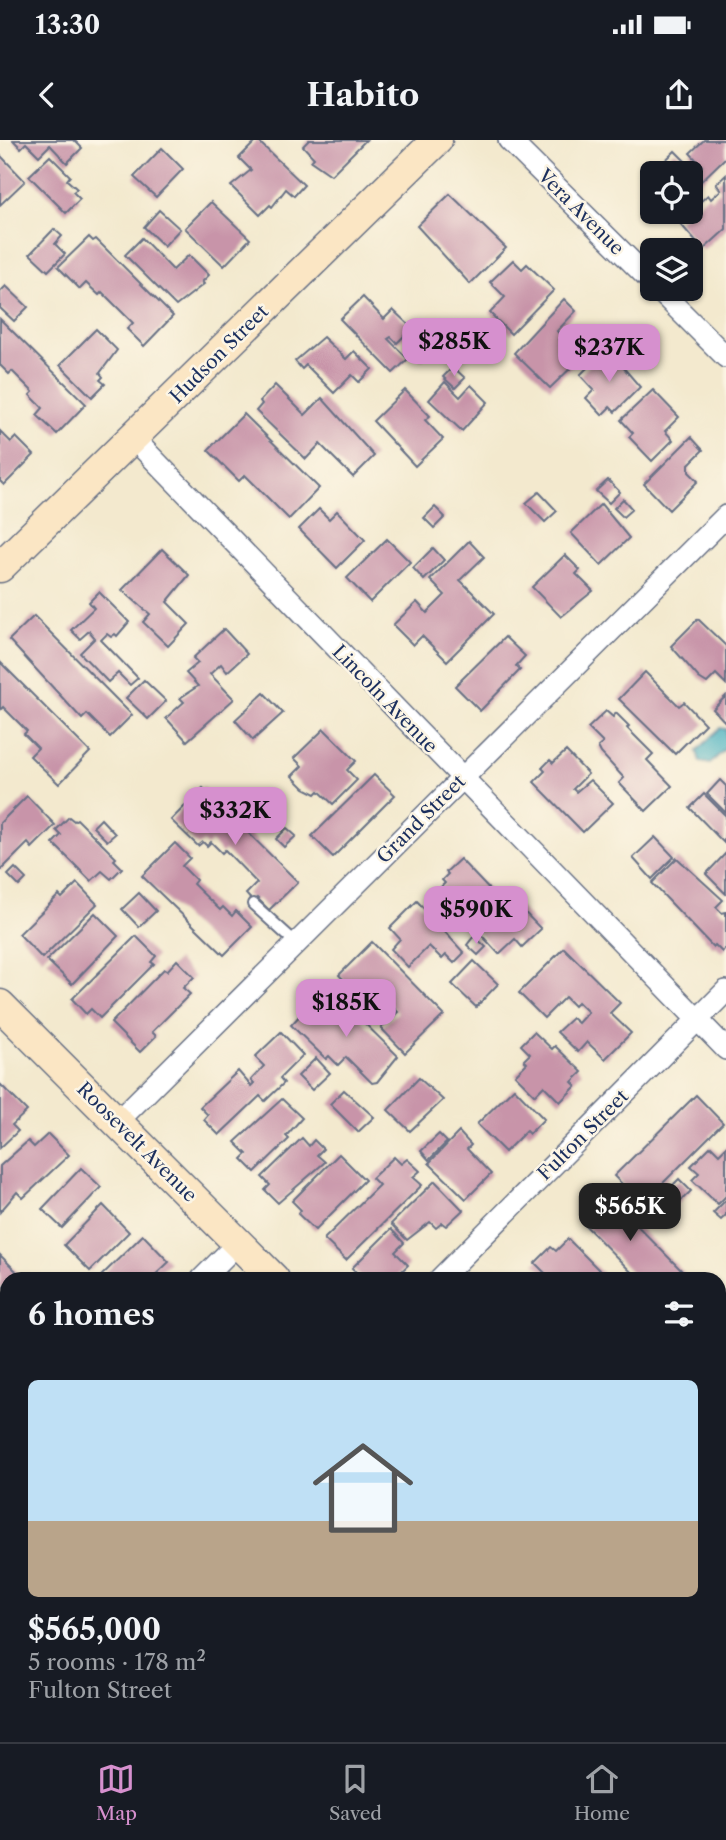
<!DOCTYPE html>
<meta charset="utf-8">
<style>
body{margin:0;font-family:"Libre Caslon Text",serif;background:#242831;color:#f1f3f6;height:100vh;display:flex;flex-direction:column;font-size:26px;white-space:nowrap}
*{box-sizing:border-box;margin:0}
p{font-size:23px;color:#9ea1a6}
.icon{flex:none;width:38px;height:38px;fill:none;stroke:currentColor;stroke-width:2;stroke-linecap:round;stroke-linejoin:round}
.map{position:relative;flex:1;overflow:hidden}
.sheet{position:absolute;left:0px;top:1132px;width:726px;height:471px;display:flex;flex-direction:column;background:#171b24;border-radius:21px 21px 0 0;box-shadow:0 2px 5px #0004}
.sheet>*{flex:none}
.controls{position:absolute;left:640px;top:21px;display:grid;gap:14px}
.controls a{display:grid;place-items:center;width:63px;height:63px;border-radius:10px;background:#171b24;box-shadow:0 2px 5px #0004;font-size:35px}
.price{position:absolute;translate:-50% -60px;padding:0 16px;border-radius:14px;background:#d690ce;color:#111;font-size:23px;line-height:46px;filter:drop-shadow(0 2px 4px #0008)}
.price::after{content:'';position:absolute;left:50%;top:42px;width:21px;height:16px;margin-left:-10px;background:inherit;clip-path:polygon(0 0,100% 0,50% 100%)}
.price.active{background:#222;color:#fff}
ul{padding:0;list-style:none}
li{display:grid;align-content:center;gap:14px;height:371px;padding:0 28px}
li+li{border-top:2px solid #363941}
li span{display:grid;place-items:center;height:217px;border-radius:10px;color:#555}
li>.icon{margin-inline-start:auto}
span .icon{width:126px;height:126px;fill:#fffc;stroke-width:1}
li b{font-size:30px}
h2{display:flex;justify-content:space-between;align-items:center;height:84px;padding:0 28px;font-size:30px}
.status{display:flex;justify-content:space-between;align-items:center;height:49px;padding:0 35px;background:#171b24;direction:ltr}
.status svg{height:19px;fill:currentColor}
header{display:flex;justify-content:space-between;align-items:center;height:91px;padding:0 28px;background:#171b24;font-size:32px;font-weight:700}
.menu{display:flex;justify-content:space-around;align-items:center;height:98px;border-top:2px solid #363941;background:#171b24;font-size:19px;color:#9ea1a6}
.menu a{display:grid;justify-items:center;gap:4px}
.menu .active{color:#d690ce}
.map>svg:first-child{display:block}
.water{fill:#42afbf;stroke:#2e6f8e;stroke-width:2}
.building{fill:#c894a9}
.lines{fill:none;stroke-linecap:round;stroke-linejoin:round}
.lane-casing{stroke:#677085;stroke-width:14}
.street-casing{stroke:#677085;stroke-width:24}
.secondary-casing{stroke:#677085;stroke-width:33}
.lane{stroke:#fff;stroke-width:10}
.street{stroke:#fff;stroke-width:21}
.secondary{stroke:#fbe6c4;stroke-width:30}
.labels{text-anchor:middle;dominant-baseline:central;stroke-width:5;stroke-linejoin:round;paint-order:stroke}
.street-label{font-size:19px;fill:#1b2f5e;stroke:#fcf5e5}
</style>
<div class="status"><b>13:30</b><svg viewBox="0 0 49 12"><path d="M0 12V9h3v3zM5 12V6h3v6zM10 12V3h3v9zM15 12V0h3v12zM26 1h20v11H26zM47 4h2v5h-2z"/></svg></div>
<header><svg class="icon" aria-label="back" viewBox="0 0 24 24"><path d="M15 5l-7 7 7 7"/></svg>Habito<svg class="icon" aria-label="share" viewBox="0 0 24 24"><path d="M12 15V3M7 8l5-5 5 5M5 13v7h14v-7"/></svg></header>
<div class="map">
<svg width="726" height="1602" viewBox="0 0 726 1602">
<rect width="100%" height="100%" fill="#fcf5e5"/>
<filter id="ink" filterUnits="userSpaceOnUse"><feTurbulence type="fractalNoise" baseFrequency=".0143" numOctaves="2"/><feDisplacementMap in="SourceGraphic" scale="14" xChannelSelector="R" yChannelSelector="G"/><feConvolveMatrix kernelMatrix="1 2 1 2 8 2 1 2 1" color-interpolation-filters="sRGB"/></filter>
<filter id="wash" filterUnits="userSpaceOnUse"><feTurbulence type="fractalNoise" baseFrequency=".00686" numOctaves="4" result="noise"/><feDisplacementMap in="SourceGraphic" scale="28" xChannelSelector="R" yChannelSelector="G"/><feGaussianBlur stdDeviation="1.57" result="paint"/><feColorMatrix in="noise" values="0 0 0 0 0 0 0 0 0 0 0 0 0 0 0 0 0 1.4 0 .05"/><feComposite in="paint" operator="in"/></filter>
<g filter="url(#wash)">
<rect width="100%" height="100%" fill="#f3e9ce"/>
<!-- water -->
<polygon class="water" points="720,588 726,589 726,608 710,624 700,622 697,611"/>
<g id="blocks">
<!-- building -->
<g class="building">
<polygon points="13,0 74,0 82,8 67,23 50,5 39,16 26,3 21,8"/>
<polygon points="257,0 304,45 294,56 286,49 272,67 270,65 260,75 231,46 251,30 239,18"/>
<polygon points="309,0 366,0 331,35 311,21 314,18 303,6"/>
<polygon points="704,0 726,0 726,17 691,51 691,33 653,33 653,51 644,41 675,11 696,32 702,26 690,13"/>
<polygon points="162,8 183,29 156,57 134,37"/>
<polygon points="0,15 25,41 0,65"/>
<polygon points="50,16 70,36 67,40 77,49 73,52 80,59 66,73 29,36"/>
<polygon points="726,35 726,89 703,110 678,81 708,55 711,59 721,50 716,44"/>
<polygon points="450,54 506,108 470,144 417,86"/>
<polygon points="211,62 250,99 224,126 185,88"/>
<polygon points="159,70 180,89 164,106 144,87"/>
<polygon points="54,89 62,96 55,104 65,114 48,131 30,114"/>
<polygon points="89,97 93,101 96,99 173,176 144,206 127,189 133,183 102,152 99,155 86,143 80,149 58,127"/>
<polygon points="142,98 173,130 189,115 209,135 202,142 204,144 176,166 125,115"/>
<polygon points="513,120 522,129 527,124 554,150 511,194 490,173 505,157 490,142"/>
<polygon points="6,146 28,167 14,181 0,168 0,152"/>
<polygon points="363,157 384,179 393,170 412,188 397,203 391,197 388,199 408,219 393,233 340,179"/>
<polygon points="564,159 576,171 557,191 562,197 559,200 579,220 550,248 514,213"/>
<polygon points="0,179 86,264 57,294 37,275 43,268 30,255 33,252 12,231 9,234 0,225"/>
<polygon points="96,189 117,210 100,233 103,237 100,240 105,244 92,257 60,225"/>
<polygon points="420,195 434,208 422,220 409,207"/>
<polygon points="323,197 346,219 354,211 372,229 359,242 352,235 334,253 306,225 302,229 295,221"/>
<polygon points="601,214 609,222 617,220 640,247 615,272 610,267 602,275 586,258 594,250 580,235"/>
<polygon points="453,227 465,238 455,248 443,237"/>
<polygon points="445,242 460,257 471,245 488,262 462,291 429,260"/>
<polygon points="275,245 305,275 322,258 374,316 353,337 320,304 306,319 256,271 262,264 260,261"/>
<polygon points="405,250 430,276 425,280 443,299 415,326 373,281"/>
<polygon points="653,250 679,277 665,291 673,300 652,321 629,297 633,293 621,280"/>
<polygon points="244,274 319,348 289,379 245,335 239,341 208,310"/>
<polygon points="0,291 11,302 16,297 34,315 4,345 0,341"/>
<polygon points="691,297 703,310 689,324 689,332 698,341 669,370 644,344"/>
<polygon points="608,340 620,352 609,363 596,351"/>
<polygon points="539,352 557,371 545,382 526,363"/>
<polygon points="623,359 632,369 623,377 614,368"/>
<polygon points="601,364 629,398 601,425 571,393"/>
<polygon points="435,367 445,377 434,388 424,378"/>
<polygon points="319,369 329,379 337,371 365,400 337,428 299,389"/>
<polygon points="387,399 410,422 370,462 347,438"/>
<polygon points="469,401 484,417 460,440 494,474 447,521 422,496 413,505 393,485 417,462 427,473 445,455 430,440"/>
<polygon points="433,408 444,420 424,440 413,428"/>
<polygon points="162,409 189,435 167,462 189,484 168,506 143,482 150,474 122,450"/>
<polygon points="565,415 580,430 576,434 593,451 561,477 532,447"/>
<polygon points="99,452 129,482 117,496 115,494 111,497 107,494 101,500 138,538 130,545 118,533 108,542 80,513 95,498 89,491 80,499 71,490 94,468 89,462"/>
<polygon points="34,476 132,575 110,597 87,574 82,579 9,500"/>
<polygon points="698,479 726,506 726,544 716,534 707,543 699,538 671,506"/>
<polygon points="224,489 247,514 227,532 221,524 210,534 234,559 187,601 166,578 184,562 180,558 198,546 186,533 198,523 193,518"/>
<polygon points="505,497 525,516 516,526 520,530 480,571 455,546"/>
<polygon points="0,522 90,612 59,644 30,616 38,608 24,594 27,591 3,567 0,570"/>
<polygon points="645,532 679,566 684,562 705,584 675,614 619,559"/>
<polygon points="144,540 166,561 148,579 126,558"/>
<polygon points="264,553 283,573 253,600 235,580"/>
<polygon points="726,556 726,583 713,569"/>
<polygon points="606,571 613,577 616,573 629,586 627,588 653,614 647,620 672,646 646,671 619,643 624,638 601,613 598,607 603,603 588,588"/>
<polygon points="324,589 356,621 347,630 357,640 333,664 319,651 316,654 304,648 292,636 302,626 294,618"/>
<polygon points="566,611 588,634 573,649 576,652 590,640 613,663 583,692 534,642 545,631 542,628 550,620 553,623"/>
<polygon points="374,635 395,655 333,717 312,696"/>
<polygon points="720,640 726,646 726,673 707,654"/>
<polygon points="203,648 298,742 269,770 257,758 253,762 246,754 257,743 225,710 222,713 211,702 207,706 203,702 198,706 171,680"/>
<polygon points="241,654 254,668 243,679 230,664"/>
<polygon points="704,654 726,676 724,703 690,668"/>
<polygon points="27,656 55,685 32,708 28,703 0,731 0,683"/>
<polygon points="69,677 74,681 77,679 116,718 114,720 122,728 111,739 102,731 91,741 53,703 61,695 56,690"/>
<polygon points="101,679 115,694 107,701 93,687"/>
<polygon points="287,688 296,696 284,707 276,699"/>
<polygon points="655,697 674,717 652,739 633,718"/>
<polygon points="175,703 190,718 182,726 196,740 193,744 220,770 223,767 232,776 236,771 252,787 224,815 142,736"/>
<polygon points="726,713 726,754 706,734"/>
<polygon points="677,718 723,760 716,767 722,773 726,772 726,807 722,812 715,805 713,807 652,743"/>
<polygon points="460,719 499,760 506,753 541,789 522,807 515,799 499,814 472,785 487,770 477,759 452,783 433,764 442,755 437,751 445,743 442,740 448,734 446,732"/>
<polygon points="15,728 26,739 19,746 8,735"/>
<polygon points="77,743 97,764 42,818 19,794 59,755 62,758"/>
<polygon points="139,753 156,771 139,787 122,769"/>
<polygon points="417,761 464,813 454,823 446,815 442,819 429,806 408,827 391,809 400,799 390,788"/>
<polygon points="95,773 118,796 72,844 47,820"/>
<polygon points="136,796 156,816 151,822 154,824 100,878 91,869 86,874 72,859"/>
<polygon points="474,796 486,807 478,815 467,805"/>
<polygon points="372,802 444,875 405,913 381,888 398,872 375,849 364,861 339,835"/>
<polygon points="564,808 620,863 610,873 631,893 605,919 587,902 578,912 557,892 572,878 578,883 588,872 578,862 574,866 565,857 544,878 519,853"/>
<polygon points="177,820 194,837 183,848 190,854 152,892 156,896 140,912 111,883 164,829 167,831"/>
<polygon points="474,821 498,844 476,867 452,844"/>
<polygon points="331,857 335,860 338,857 398,916 377,942 372,943 346,917 338,925 329,916 326,919 291,885 304,871 311,877"/>
<polygon points="281,892 303,915 280,938 284,943 265,961 260,956 219,995 204,980 208,975 200,967 238,931 251,946 254,943 251,940 264,926 255,917"/>
<polygon points="534,892 552,909 555,906 582,932 572,942 576,946 560,962 544,946 535,955 515,935 527,923 524,920 530,914 521,905"/>
<polygon points="316,918 330,933 312,950 298,936"/>
<polygon points="419,938 443,960 410,991 388,970"/>
<polygon points="0,944 27,971 12,985 18,991 0,1008"/>
<polygon points="514,948 544,979 529,994 526,991 505,1012 477,984"/>
<polygon points="344,950 374,977 358,992 330,964"/>
<polygon points="696,955 723,983 642,1064 614,1036"/>
<polygon points="282,959 302,978 286,996 289,999 255,1032 242,1019 247,1014 235,1002"/>
<polygon points="459,992 471,1005 467,1009 491,1034 466,1059 429,1023"/>
<polygon points="48,994 69,1015 23,1058 17,1052 0,1072 0,1026 28,1001 34,1007"/>
<polygon points="439,994 447,1002 429,1020 421,1011"/>
<polygon points="302,998 309,1006 314,1000 323,1009 317,1015 325,1022 278,1063 265,1050 270,1045 262,1037"/>
<polygon points="711,1006 719,1014 726,1007 726,1056 718,1064 692,1040 699,1033 691,1026"/>
<polygon points="339,1014 365,1040 315,1090 298,1074 301,1070 292,1061"/>
<polygon points="394,1017 401,1024 407,1019 420,1031 413,1037 422,1045 346,1120 324,1099 379,1045 372,1038"/>
<polygon points="81,1028 101,1047 62,1088 42,1069"/>
<polygon points="679,1039 691,1051 672,1069 661,1057"/>
<polygon points="435,1041 463,1070 446,1086 442,1083 436,1088 430,1082 407,1100 391,1084"/>
<polygon points="606,1054 690,1139 638,1139 580,1080"/>
<polygon points="726,1060 726,1075 721,1080 713,1073"/>
<polygon points="103,1065 129,1092 90,1131 64,1105"/>
<polygon points="391,1089 404,1103 395,1112 408,1125 394,1139 363,1139 352,1128"/>
<polygon points="143,1095 169,1122 151,1139 98,1139"/>
<polygon points="568,1099 608,1139 551,1139 535,1123 551,1107 556,1111"/>
<polygon points="0,1115 17,1132 0,1150"/>
<polygon points="726,1168 726,1224 719,1217 719,1175"/>
<polygon points="0,1250 7,1257 7,1265 0,1272"/>
<polygon points="726,1376 726,1497 719,1503 719,1383"/>
<polygon points="0,1440 7,1447 7,1502 0,1494"/>
<polygon points="112,1596 147,1596 153,1602 118,1602"/>
<polygon points="303,1596 321,1596 327,1602 298,1602"/>
<polygon points="366,1596 397,1596 404,1602 372,1602"/>
<polygon points="442,1596 455,1596 461,1602 444,1602 440,1598"/>
<polygon points="519,1596 552,1596 546,1602 513,1602"/>
<polygon points="606,1596 654,1596 648,1602 600,1602"/>
</g>
</g>
</g>
<g filter="url(#ink)">
<use href="#blocks" fill-opacity="0" stroke="#677085" stroke-width="2"/>
<g class="lines">
<defs>
<polyline id="lane" points="253,764 296,803"/>
<g id="street">
<polyline points="509,0 653,143"/>
<polyline points="658,149 726,217"/>
<polyline points="133,298 726,909"/>
<polyline points="117,982 726,376"/>
<polyline points="202,1139 238,1103"/>
<polyline points="440,1139 726,851"/>
<polyline points="0,1341 7,1334"/>
<polyline points="225,1602 231,1596"/>
</g>
<g id="secondary">
<polyline points="0,427 437,0"/>
<polyline points="0,865 274,1139"/>
<polyline points="719,1585 726,1592"/>
</g>
</defs>
<!-- lane casing -->
<use href="#lane" class="lane-casing"/>
<!-- street casing -->
<use href="#street" class="street-casing"/>
<!-- secondary casing -->
<use href="#secondary" class="secondary-casing"/>
<!-- lane -->
<use href="#lane" class="lane"/>
<!-- street -->
<use href="#street" class="street"/>
<!-- secondary -->
<use href="#secondary" class="secondary"/>
</g>
</g>
<g class="labels">
<!-- street labels -->
<g class="street-label">
<text transform="translate(581 72) rotate(45)">Vera Avenue</text>
<text transform="translate(219 214) rotate(-45)">Hudson Street</text>
<text transform="translate(385 559) rotate(46)">Lincoln Avenue</text>
<text transform="translate(421 679) rotate(-45)">Grand Street</text>
<text transform="translate(583 995) rotate(-45)">Fulton Street</text>
<text transform="translate(137 1002) rotate(45)">Roosevelt Avenue</text>
</g>
</g>
</svg>
<div class="controls">
<a><svg class="icon" aria-label="locate" viewBox="0 0 24 24"><circle cx="12" cy="12" r="6"/><path d="M12 2v4M12 18v4M2 12h4M18 12h4"/></svg></a>
<a><svg class="icon" aria-label="layers" viewBox="0 0 24 24"><path d="M12 4l9 5-9 5-9-5zM3 14l9 5 9-5"/></svg></a>
</div>
<b class="price" style="left:454px;top:238px">$285K</b>
<b class="price" style="left:609px;top:244px">$237K</b>
<b class="price" style="left:235px;top:707px">$332K</b>
<b class="price" style="left:476px;top:806px">$590K</b>
<b class="price" style="left:346px;top:899px">$185K</b>
<b class="price active" style="left:630px;top:1103px">$565K</b>
<section class="sheet">
<h2>6 homes<svg class="icon" aria-label="filters" viewBox="0 0 24 24"><path d="M4 7h16M4 17h16"/><circle cx="9" cy="7" r="2"/><circle cx="15" cy="17" r="2"/></svg></h2>
<ul>
<li><span style="background:linear-gradient(#bfe0f5 65%,#b9a48a 0)"><svg class="icon" aria-label="home" viewBox="0 0 24 24"><path d="M3 11l9-7 9 7M6 9v11h12V9"/></svg></span><div><b>$565,000</b><p>5 rooms · 178 m²</p><p>Fulton Street</p></div></li>
</ul>
</section>
</div>
<nav class="menu">
<a class="active"><svg class="icon" aria-label="map" viewBox="0 0 24 24"><path d="M3 6l6-2 6 2 6-2v14l-6 2-6-2-6 2zM9 4v14M15 6v14"/></svg>Map</a>
<a><svg class="icon" aria-label="saved" viewBox="0 0 24 24"><path d="M7 4h10v16l-5-4-5 4z"/></svg>Saved</a>
<a><svg class="icon" aria-label="home" viewBox="0 0 24 24"><path d="M3 11l9-7 9 7M6 9v11h12V9"/></svg>Home</a>
</nav>
